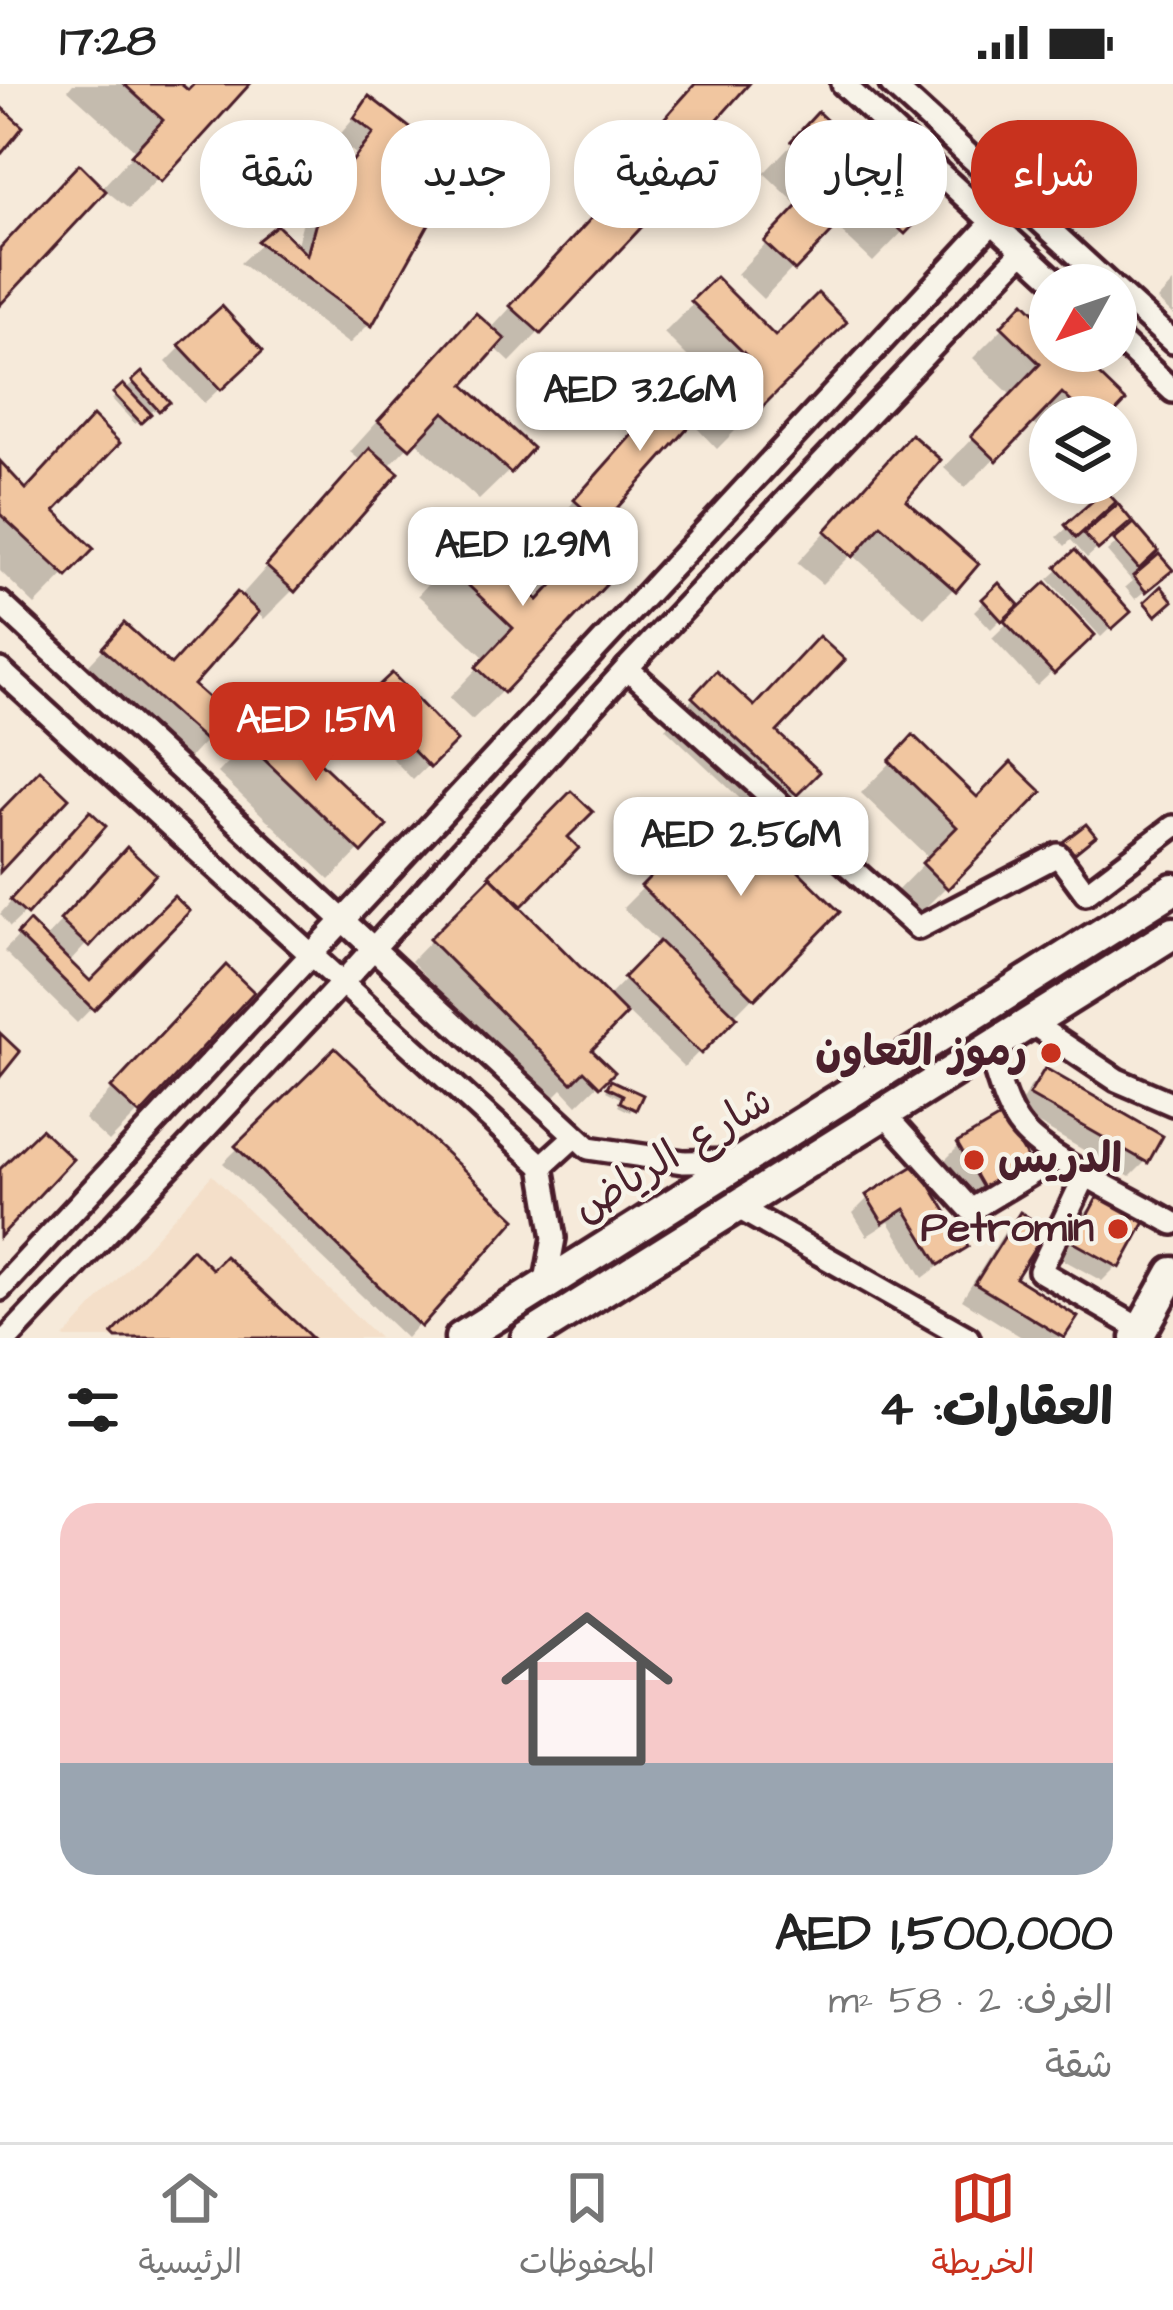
<!DOCTYPE html>
<html lang="ar">
<meta charset="utf-8">
<style>
body{margin:0;font-family:"Architects Daughter","Playpen Sans Arabic",sans-serif;background:#f2f2f2;color:#222;direction:rtl;height:100vh;display:flex;flex-direction:column;font-size:45px;white-space:nowrap}
*{box-sizing:border-box;margin:0}
p{font-size:39px;color:#767676}
.icon{flex:none;width:66px;height:66px;fill:none;stroke:currentColor;stroke-width:2;stroke-linecap:round;stroke-linejoin:round}
.map{position:relative;height:1254px;overflow:hidden;direction:ltr}
.sheet{display:flex;flex-direction:column;background:#fff;flex:1}
.sheet>*{flex:none}
.guide{position:absolute;left:36px;top:36px;width:1101px;height:108px;direction:rtl;display:flex;gap:24px}
.needle{width:78px;rotate:230deg}
.tools{position:absolute;left:1029px;top:180px;display:grid;gap:24px}
.tools a{display:grid;place-items:center;width:108px;height:108px;border-radius:50%;background:#fff;box-shadow:0 6px 18px #0003;font-size:60px}
.price{position:absolute;translate:-50% -102px;padding:0 27px;border-radius:24px;background:#fff;color:#222;font-size:39px;line-height:78px;filter:drop-shadow(0 3px 6px #0008)}
.price::after{content:'';position:absolute;left:50%;top:72px;width:36px;height:27px;margin-left:-18px;background:inherit;clip-path:polygon(0 0,100% 0,50% 100%)}
.price.selected{background:#c8321e;color:#fff}
ul{padding:0;list-style:none}
li{display:grid;align-content:center;gap:24px;height:636px;padding:0 60px}
li+li{border-top:3px solid #e0e0e0}
li span{display:grid;place-items:center;height:372px;border-radius:36px;color:#555}
li>.icon{margin-inline-start:auto}
span .icon{width:216px;height:216px;fill:#fffc;stroke-width:1}
li b{font-size:51px}
h2{display:flex;justify-content:space-between;align-items:center;height:144px;padding:0 60px;font-size:51px}
.tag{padding:0 42px;border-radius:48px;background:#fff;box-shadow:0 6px 18px #0003;font-size:42px;line-height:108px}
.tag.selected{background:#c8321e;color:#fff}
.status{display:flex;justify-content:space-between;align-items:center;height:84px;padding:0 60px;background:#fff;direction:ltr}
.status svg{height:33px;fill:currentColor}
.menu{display:flex;justify-content:space-around;align-items:center;height:168px;border-top:3px solid #e0e0e0;background:#fff;font-size:33px;color:#767676}
.menu a{display:grid;justify-items:center;gap:6px}
.menu .selected{color:#c8321e}
.map>svg:first-child{display:block}
.built{fill:#f4dfc9}
.shadow{fill:#0003}
.building{fill:#f1c6a0;stroke:#4a1f2b;stroke-width:3}
.lines{fill:none;stroke-linecap:round;stroke-linejoin:round}
.street-casing{stroke:#4a1f2b;stroke-width:30}
.secondary-casing{stroke:#4a1f2b;stroke-width:39}
.street{stroke:#f7f3e8;stroke-width:21}
.secondary{stroke:#f7f3e8;stroke-width:30}
.poi-dot{fill:#c8321e;stroke:#f7f3e8;stroke-width:4.5}
.labels{text-anchor:middle;dominant-baseline:central;stroke-width:9;stroke-linejoin:round;paint-order:stroke}
.poi-label{font-size:42px;font-weight:bold;fill:#4a1f2b;stroke:#f7f3e8;text-anchor:end}
.street-label{font-size:42px;fill:#4a1f2b;stroke:#f7f3e8}
</style>
<div class="status"><b>17:28</b><svg viewBox="0 0 49 12"><path d="M0 12V9h3v3zM5 12V6h3v6zM10 12V3h3v9zM15 12V0h3v12zM26 1h20v11H26zM47 4h2v5h-2z"/></svg></div>
<div class="map">
<svg width="1173" height="1254" viewBox="0 0 1173 1254">
<rect width="100%" height="100%" fill="#f6eada"/>
<filter id="ink" filterUnits="userSpaceOnUse"><feTurbulence type="fractalNoise" baseFrequency=".00833" numOctaves="2"/><feDisplacementMap in="SourceGraphic" scale="24" xChannelSelector="R" yChannelSelector="G"/><feConvolveMatrix kernelMatrix="1 2 1 2 8 2 1 2 1" color-interpolation-filters="sRGB"/></filter>
<g filter="url(#ink)">
<!-- built -->
<polygon class="built" points="212,1091 379,1254 64,1254"/>
<!-- shadow -->
<g class="shadow">
<polygon points="73,0 176,0 187,9 195,0 246,0 129,125 104,105 0,217 0,167 100,106 136,67 68,6"/>
<polygon points="698,0 745,0 674,76 649,54"/>
<polygon points="370,16 407,70 450,96 369,240 349,260 240,179 277,145 296,164 303,137 272,114 313,67 342,89 356,70 336,55"/>
<polygon points="818,32 921,129 873,178 834,141 763,215 737,190 800,123 764,89"/>
<polygon points="592,135 539,248 510,278 494,263 460,301 509,387 479,416 414,356 388,383 293,506 264,535 255,528 189,601 226,635 177,687 75,595 124,543 169,584 239,514 361,377 350,368 446,262 490,246"/>
<polygon points="716,197 775,256 843,238 717,365 697,344 727,312 664,249"/>
<polygon points="1173,199 1173,231 1157,216"/>
<polygon points="1024,223 1050,248 1050,267 1070,267 1107,333 1050,333 1050,355 1031,337 965,404 944,384 1012,312 973,274"/>
<polygon points="181,263 244,282 204,319 166,278"/>
<polygon points="142,292 165,318 135,340 112,315"/>
<polygon points="648,334 600,439 570,468 547,448"/>
<polygon points="911,354 902,416 953,505 924,534 852,470 822,500 797,479"/>
<polygon points="0,381 90,465 35,521 0,487"/>
<polygon points="1105,410 1128,437 1087,474 1071,456 1065,462 1057,453"/>
<polygon points="1133,444 1141,481 1159,473 1159,495 1135,515 1125,503 1132,497 1107,468"/>
<polygon points="470,456 537,519 502,607 472,636 449,614 486,575 418,511"/>
<polygon points="1075,471 1127,528 1101,553 1048,495"/>
<polygon points="999,503 1015,521 991,545 974,527"/>
<polygon points="1045,503 1091,551 1037,602 992,554"/>
<polygon points="716,591 815,688 766,739 665,644"/>
<polygon points="391,593 453,657 413,696 352,632"/>
<polygon points="270,635 382,743 330,796 218,689"/>
<polygon points="913,656 977,717 946,803 917,832 894,810 929,774 861,709"/>
<polygon points="571,711 564,753 575,764 516,823 607,914 660,860 623,824 726,720 836,828 684,983 626,927 588,966 611,988 577,1021 562,1005 550,1017 411,877"/>
<polygon points="75,746 25,829 10,843 0,830"/>
<polygon points="113,782 152,790 68,880 90,902 186,827 77,939 4,867 29,841 44,856"/>
<polygon points="196,914 138,1029 109,1058 84,1035"/>
<polygon points="335,968 512,1136 406,1254 223,1079"/>
<polygon points="1045,987 1159,1053 1145,1078 1130,1093 1016,1027 1030,1003"/>
<polygon points="611,1000 639,1013 630,1028 618,1022 622,1015 606,1007"/>
<polygon points="959,1062 1025,1077 1010,1092 967,1117 944,1077"/>
<polygon points="916,1084 964,1163 923,1194 889,1138 867,1152 853,1129 868,1114"/>
<polygon points="1100,1114 1117,1182 1102,1197 1060,1174 1085,1129"/>
<polygon points="1020,1132 1012,1195 1073,1234 1060,1254 1023,1254 962,1216 1005,1147"/>
</g>
<!-- building -->
<g class="building">
<polygon points="124,0 181,0 188,6 194,0 250,0 161,98 131,71 163,36"/>
<polygon points="695,0 749,0 692,64 662,37"/>
<polygon points="369,12 422,53 412,69 454,95 372,242 257,157 277,141 307,171 322,116 290,93 312,63 345,87 374,49 354,34"/>
<polygon points="0,22 23,43 2,69 0,67"/>
<polygon points="818,28 925,129 905,150 865,113 795,187 764,158 827,91 791,57"/>
<polygon points="79,80 106,107 0,221 0,164"/>
<polygon points="621,102 653,131 541,250 510,222"/>
<polygon points="716,193 775,252 818,209 847,238 748,337 724,313 756,281 691,217"/>
<polygon points="1024,218 1050,244 1050,267 1074,267 1126,317 1111,333 1087,333 1062,309 997,377 971,352 1040,280 1001,242"/>
<polygon points="222,222 263,267 221,306 179,261"/>
<polygon points="476,229 505,255 464,301 533,364 511,389 444,328 410,365 378,337"/>
<polygon points="142,288 170,318 159,327 132,297"/>
<polygon points="123,300 151,330 141,339 113,309"/>
<polygon points="677,300 705,325 602,441 574,416"/>
<polygon points="93,332 120,359 55,427 94,465 67,493 0,430 0,377 26,405"/>
<polygon points="911,350 941,376 906,416 979,480 956,507 881,441 853,473 825,447"/>
<polygon points="370,364 399,389 295,508 266,482"/>
<polygon points="1105,406 1116,418 1076,454 1065,441"/>
<polygon points="1118,420 1132,437 1098,466 1084,450"/>
<polygon points="1134,439 1158,467 1139,485 1114,456"/>
<polygon points="470,452 538,516 577,474 606,501 504,609 476,583 513,544 445,479"/>
<polygon points="1075,466 1131,528 1112,545 1056,483"/>
<polygon points="1159,470 1173,486 1146,508 1133,492"/>
<polygon points="1046,498 1095,551 1054,590 1004,537"/>
<polygon points="999,499 1019,521 1002,537 982,515"/>
<polygon points="1161,502 1173,517 1156,532 1144,518"/>
<polygon points="237,508 259,528 194,601 231,634 208,659 102,564 124,539 171,581"/>
<polygon points="819,552 845,576 777,648 820,688 797,711 692,613 716,587 754,622"/>
<polygon points="392,589 457,657 430,684 364,615"/>
<polygon points="270,631 387,742 362,769 245,657"/>
<polygon points="913,651 977,713 1011,678 1042,708 948,805 922,779 957,743 889,677"/>
<polygon points="40,686 69,714 0,788 0,727"/>
<polygon points="571,707 593,728 568,753 579,764 522,822 489,791"/>
<polygon points="726,716 840,828 755,915 641,802"/>
<polygon points="90,727 106,742 27,831 10,816"/>
<polygon points="1086,740 1096,752 1070,773 1060,760"/>
<polygon points="127,763 156,790 89,863 60,836"/>
<polygon points="491,793 627,930 592,966 615,988 600,1003 584,987 572,999 429,855"/>
<polygon points="174,812 190,827 94,926 17,850 29,837 90,897"/>
<polygon points="659,857 737,933 701,970 623,894"/>
<polygon points="226,881 254,908 140,1031 111,1004"/>
<polygon points="0,949 20,968 0,993"/>
<polygon points="335,964 516,1135 421,1243 235,1062"/>
<polygon points="1045,984 1163,1052 1148,1079 1029,1011"/>
<polygon points="611,996 643,1011 636,1026 620,1018 623,1011 607,1003"/>
<polygon points="1003,1032 1029,1077 983,1104 957,1059"/>
<polygon points="41,1045 73,1075 0,1153 0,1085"/>
<polygon points="917,1080 968,1163 939,1181 905,1125 883,1139 866,1111"/>
<polygon points="1099,1110 1146,1136 1120,1184 1073,1158"/>
<polygon points="1020,1128 1047,1145 1016,1194 1078,1233 1064,1254 975,1200"/>
<polygon points="192,1165 212,1185 225,1172 312,1254 116,1254 112,1250"/>
</g>
<g class="lines">
<defs>
<g id="street">
<polyline points="843,0 1060,201"/>
<polyline points="891,0 1110,201"/>
<polyline points="1116,206 1173,258"/>
<polyline points="1116,253 1173,307"/>
<polyline points="0,519 589,1064 684,1078 739,1077"/>
<polyline points="627,584 918,844 1058,771 1086,809 1173,743"/>
<polyline points="0,586 542,1082 554,1154 546,1197"/>
<polyline points="1033,940 1117,996 1173,1020"/>
<path d="M989,967C998,992 1004,1024 1022,1045C1048,1076 1134,1116 1173,1139"/>
<polyline points="883,1029 971,1126 1057,1074"/>
<polyline points="542,1082 575,1052"/>
<polyline points="1087,1088 1040,1187 1142,1246"/>
<polyline points="737,1123 968,1254"/>
<polyline points="0,1205 991,140"/>
<polyline points="8,1254 342,899 627,584 1023,167"/>
</g>
<g id="secondary">
<polyline points="461,1254 1173,805"/>
<polyline points="527,1254 1173,849"/>
<polyline points="1137,1254 1173,1189"/>
</g>
</defs>
<!-- street casing -->
<use href="#street" class="street-casing"/>
<!-- secondary casing -->
<use href="#secondary" class="secondary-casing"/>
<!-- street -->
<use href="#street" class="street"/>
<!-- secondary -->
<use href="#secondary" class="secondary"/>
</g>
</g>
<!-- markers -->
<g class="poi-dot">
<circle cx="1051" cy="969" r="12"/>
<circle cx="974" cy="1076" r="12"/>
<circle cx="1118" cy="1145" r="12"/>
</g>
<g class="labels">
<!-- poi labels -->
<g class="poi-label">
<text x="1027" y="969">رموز التعاون</text>
<text x="998" y="1076" text-anchor="start">الدريس</text>
<text x="1094" y="1145">Petromin</text>
</g>
<!-- street labels -->
<g class="street-label">
<text transform="translate(673 1071) rotate(-31)">شارع الرياض</text>
</g>
</g>
</svg>
<div class="tools">
<a><svg class="needle" viewBox="-14 -14 28 28"><path d="M0-13l5 13h-10z" fill="#e53935"/><path d="M0 13l5-13h-10z" fill="#767676"/></svg></a>
<a><svg class="icon" aria-label="layers" viewBox="0 0 24 24"><path d="M12 4l9 5-9 5-9-5zM3 14l9 5 9-5"/></svg></a>
</div>
<b class="price" style="left:640px;top:370px">AED 3.26M</b>
<b class="price" style="left:523px;top:525px">AED 1.29M</b>
<b class="price selected" style="left:316px;top:700px">AED 1.5M</b>
<b class="price" style="left:741px;top:815px">AED 2.56M</b>
<div class="guide">
<a class="tag selected">شراء</a>
<a class="tag">إيجار</a>
<a class="tag">تصفية</a>
<a class="tag">جديد</a>
<a class="tag">شقة</a>
</div>
</div>
<section class="sheet">
<h2>العقارات: 4<svg class="icon" aria-label="filters" viewBox="0 0 24 24"><path d="M4 7h16M4 17h16"/><circle cx="9" cy="7" r="2"/><circle cx="15" cy="17" r="2"/></svg></h2>
<ul>
<li><span style="background:linear-gradient(#f6c9c9 70%,#9aa5b1 0)"><svg class="icon" aria-label="home" viewBox="0 0 24 24"><path d="M3 11l9-7 9 7M6 9v11h12V9"/></svg></span><div><b>AED 1,500,000</b><p>الغرف: 2 · 58 m²</p><p>شقة</p></div></li>
</ul>
</section>
<nav class="menu">
<a class="selected"><svg class="icon" aria-label="map" viewBox="0 0 24 24"><path d="M3 6l6-2 6 2 6-2v14l-6 2-6-2-6 2zM9 4v14M15 6v14"/></svg>الخريطة</a>
<a><svg class="icon" aria-label="saved" viewBox="0 0 24 24"><path d="M7 4h10v16l-5-4-5 4z"/></svg>المحفوظات</a>
<a><svg class="icon" aria-label="home" viewBox="0 0 24 24"><path d="M3 11l9-7 9 7M6 9v11h12V9"/></svg>الرئيسية</a>
</nav>
